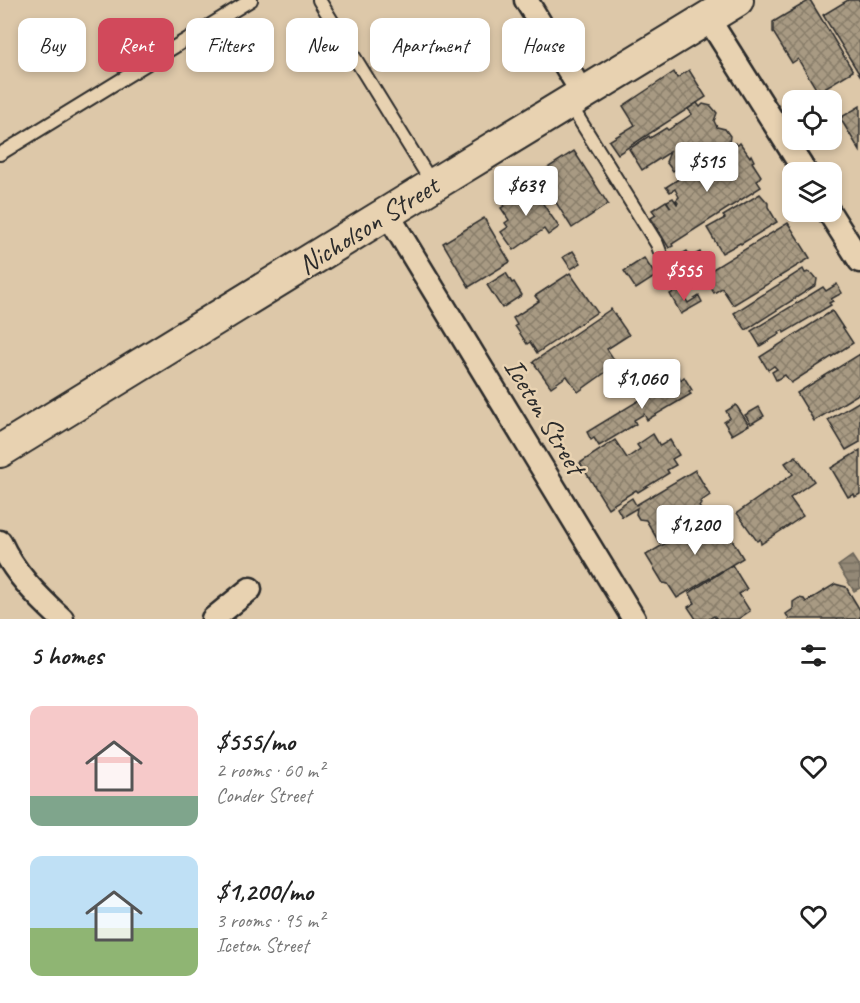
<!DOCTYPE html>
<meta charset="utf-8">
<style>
body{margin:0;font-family:Caveat,sans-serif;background:#f2f2f2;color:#222;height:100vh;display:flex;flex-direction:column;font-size:22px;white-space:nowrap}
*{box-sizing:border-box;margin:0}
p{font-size:20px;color:#767676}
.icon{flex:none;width:33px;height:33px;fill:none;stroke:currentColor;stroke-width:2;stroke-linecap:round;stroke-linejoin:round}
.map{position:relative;height:619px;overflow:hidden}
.side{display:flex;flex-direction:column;background:#fff;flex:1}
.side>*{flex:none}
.hud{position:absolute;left:18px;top:18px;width:825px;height:54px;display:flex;gap:12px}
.controls{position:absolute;left:782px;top:90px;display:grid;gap:12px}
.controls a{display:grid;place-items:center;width:60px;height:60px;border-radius:12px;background:#fff;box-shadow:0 3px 9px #0003;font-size:30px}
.price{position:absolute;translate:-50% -51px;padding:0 14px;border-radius:6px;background:#fff;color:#222;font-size:20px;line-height:39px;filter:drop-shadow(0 2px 3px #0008)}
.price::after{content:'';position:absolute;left:50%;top:36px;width:18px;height:14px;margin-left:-9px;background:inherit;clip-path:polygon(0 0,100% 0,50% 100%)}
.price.on{background:#d1495b;color:#fff}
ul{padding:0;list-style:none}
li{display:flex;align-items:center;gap:18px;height:150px;padding:0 30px}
li span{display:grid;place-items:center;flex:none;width:168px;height:120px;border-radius:12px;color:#555}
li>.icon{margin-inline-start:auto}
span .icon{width:72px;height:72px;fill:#fffc;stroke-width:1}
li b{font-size:26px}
h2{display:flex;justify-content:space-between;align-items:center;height:72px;padding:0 30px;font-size:26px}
.pill{padding:0 21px;border-radius:12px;background:#fff;box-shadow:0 3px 9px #0003;font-size:21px;line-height:54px}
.pill.on{background:#d1495b;color:#fff}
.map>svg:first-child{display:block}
.water{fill:url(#water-rules);stroke:#696358;stroke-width:1.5}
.building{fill:url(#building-cross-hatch);stroke:#2b2b2b;stroke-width:1.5}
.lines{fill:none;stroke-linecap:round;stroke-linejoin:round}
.lane-casing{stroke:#2b2b2b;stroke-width:16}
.street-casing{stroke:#2b2b2b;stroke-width:27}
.secondary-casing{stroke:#2b2b2b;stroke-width:36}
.lane{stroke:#e8d2b1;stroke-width:12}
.street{stroke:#e8d2b1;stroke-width:22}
.secondary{stroke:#e8d2b1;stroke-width:32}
.labels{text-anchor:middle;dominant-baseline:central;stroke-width:5;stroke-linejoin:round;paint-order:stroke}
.street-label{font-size:28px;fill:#2b2b2b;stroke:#e8d2b1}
</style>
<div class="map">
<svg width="860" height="619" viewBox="0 0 860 619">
<defs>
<pattern id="water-rules" width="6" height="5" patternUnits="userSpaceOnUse" patternTransform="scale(1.5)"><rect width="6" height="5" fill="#938876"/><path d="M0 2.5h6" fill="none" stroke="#786f61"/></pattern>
<pattern id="building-cross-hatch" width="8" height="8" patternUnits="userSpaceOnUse" patternTransform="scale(1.5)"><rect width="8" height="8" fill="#a89a83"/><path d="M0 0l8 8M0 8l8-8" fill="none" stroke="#897e6b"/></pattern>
</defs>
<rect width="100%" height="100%" fill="#ddc8a9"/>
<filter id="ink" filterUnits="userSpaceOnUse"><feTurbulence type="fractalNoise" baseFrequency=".0167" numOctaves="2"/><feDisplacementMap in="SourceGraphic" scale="12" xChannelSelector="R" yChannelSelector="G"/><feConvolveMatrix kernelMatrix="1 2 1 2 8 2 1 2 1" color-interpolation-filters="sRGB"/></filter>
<g filter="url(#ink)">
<!-- water -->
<polygon class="water" points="852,556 860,568 860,588 854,591 838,566"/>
<!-- building -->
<g class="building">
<polygon points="810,0 853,71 818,92 798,59 792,63 773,32 773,22"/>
<polygon points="848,0 860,0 860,75 823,15"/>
<polygon points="689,70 706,97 618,154 609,141 635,125 623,106 674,72 677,78"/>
<polygon points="697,103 700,107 703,104 711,106 717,113 714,121 717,127 725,129 730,136 729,143 692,168 690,166 679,173 676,169 673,171 666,162 670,152 642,170 629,149 649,136 650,138 666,128 668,130 692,114 688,109"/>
<polygon points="860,106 860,151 840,118"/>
<polygon points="735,143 738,145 740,143 750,157 751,155 754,161 752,162 761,176 757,181 761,187 672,244 673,246 669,248 651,218 656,215 652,210 666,201 671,208 667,201 673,198 677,204 678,203 676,200 679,197 675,189 670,192 666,187"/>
<polygon points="574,151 608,204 572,228 538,174"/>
<polygon points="528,182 559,227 548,235 544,229 514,250 501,232 508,227 505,223 509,220 501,208 504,206 502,203 514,195 513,193"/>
<polygon points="760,194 768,203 768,207 777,222 741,244 740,243 722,253 707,228 725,218 723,216"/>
<polygon points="484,218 510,262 469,287 443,243"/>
<polygon points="788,223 810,258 733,305 722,288 714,293 703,275"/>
<polygon points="573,251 581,263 571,269 563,257"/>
<polygon points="687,251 690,257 700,252 708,267 686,279 680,267 683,265 678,256"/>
<polygon points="644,258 656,276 636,289 624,271"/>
<polygon points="803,269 805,273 808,272 813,274 817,279 816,285 746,330 734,313"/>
<polygon points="506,273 512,283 514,282 522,295 502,308 487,285"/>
<polygon points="570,273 597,312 537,353 530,342 527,344 515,326 517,325 513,318 539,301 535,296"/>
<polygon points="837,284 842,293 831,299 833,301 829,303 831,305 784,333 783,330 779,332 780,334 760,346 751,331 823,287 826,291"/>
<polygon points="680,289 688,303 699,296 702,302 681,314 670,294"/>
<polygon points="611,309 629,335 607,349 617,364 578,392 567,376 551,387 533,362"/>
<polygon points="832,311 853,343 791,383 785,375 776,380 772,372 777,369 774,366 768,370 760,357"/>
<polygon points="860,354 860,393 814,421 797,393"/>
<polygon points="679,376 681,380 684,377 692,390 689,392 691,394 647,420 644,414 634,420 636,424 599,446 594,438 591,440 587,432"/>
<polygon points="860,401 860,442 846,450 828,420"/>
<polygon points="736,405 749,425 732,435 724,422 730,418 726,411"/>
<polygon points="759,407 764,416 751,424 745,415"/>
<polygon points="653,434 660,446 670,440 679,455 672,459 676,465 667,470 669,473 638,492 636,490 608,508 580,463 615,440 627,458 640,449 637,445"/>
<polygon points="860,450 860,494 855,497 854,494 848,497 831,468"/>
<polygon points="796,456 814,481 790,498 803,516 761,544 760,539 757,541 737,513 793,474 785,463"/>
<polygon points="695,470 710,495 700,502 702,504 699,506 705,517 660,544 646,520 639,519 636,514 637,508 622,517 617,508 632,498 636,505"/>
<polygon points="716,513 743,558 677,598 668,584 663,583 646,555"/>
<polygon points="732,565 747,589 739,594 750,611 738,619 713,619 716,618 714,616 709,619 696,619 688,607 695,603 689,593"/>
<polygon points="835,584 846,587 860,610 860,619 789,619 786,614 793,609 793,602 799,598 804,599 806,602"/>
</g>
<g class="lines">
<defs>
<g id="lane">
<polyline points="319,0 432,183"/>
<polyline points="569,103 657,244 672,283"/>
<polyline points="0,154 251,0"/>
</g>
<g id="street">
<polyline points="526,0 583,94"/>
<polyline points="708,18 805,172"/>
<polyline points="829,212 860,261"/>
<polyline points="387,213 634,619"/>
<path d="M0,542C14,573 37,596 62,619"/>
<polyline points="213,619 250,589"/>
</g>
<polyline id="secondary" points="0,451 433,185 737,0"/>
</defs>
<!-- lane casing -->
<use href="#lane" class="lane-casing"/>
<!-- street casing -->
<use href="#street" class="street-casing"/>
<!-- secondary casing -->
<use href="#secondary" class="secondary-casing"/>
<!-- lane -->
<use href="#lane" class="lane"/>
<!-- street -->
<use href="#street" class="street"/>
<!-- secondary -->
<use href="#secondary" class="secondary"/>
</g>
</g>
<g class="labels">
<!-- street labels -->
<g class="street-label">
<text transform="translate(368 225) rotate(-32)">Nicholson Street</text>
<text transform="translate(545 416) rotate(59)">Iceton Street</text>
</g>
</g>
</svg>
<div class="controls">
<a><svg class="icon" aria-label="locate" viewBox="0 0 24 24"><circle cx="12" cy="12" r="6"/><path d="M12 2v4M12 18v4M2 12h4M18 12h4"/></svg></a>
<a><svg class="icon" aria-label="layers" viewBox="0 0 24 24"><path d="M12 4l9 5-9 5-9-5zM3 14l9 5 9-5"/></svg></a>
</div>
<b class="price" style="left:707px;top:193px">$515</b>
<b class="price" style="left:526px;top:217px">$639</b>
<b class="price on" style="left:684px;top:302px">$555</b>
<b class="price" style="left:642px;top:410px">$1,060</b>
<b class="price" style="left:695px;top:556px">$1,200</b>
<div class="hud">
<a class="pill">Buy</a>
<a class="pill on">Rent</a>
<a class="pill">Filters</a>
<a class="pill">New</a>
<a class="pill">Apartment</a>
<a class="pill">House</a>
</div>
</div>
<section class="side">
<h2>5 homes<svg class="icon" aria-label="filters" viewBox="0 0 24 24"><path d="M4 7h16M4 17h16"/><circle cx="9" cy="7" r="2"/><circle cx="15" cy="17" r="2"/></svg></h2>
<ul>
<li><span style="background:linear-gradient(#f6c9c9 75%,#7fa58c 0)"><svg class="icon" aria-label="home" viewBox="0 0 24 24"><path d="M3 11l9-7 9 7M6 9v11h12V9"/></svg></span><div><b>$555/mo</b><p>2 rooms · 60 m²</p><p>Conder Street</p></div><svg class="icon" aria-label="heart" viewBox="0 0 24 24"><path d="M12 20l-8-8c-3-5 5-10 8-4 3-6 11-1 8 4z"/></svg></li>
<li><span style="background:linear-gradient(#bfe0f5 60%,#8fb573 0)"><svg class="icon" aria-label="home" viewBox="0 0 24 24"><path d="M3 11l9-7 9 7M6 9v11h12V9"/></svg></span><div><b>$1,200/mo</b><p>3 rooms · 95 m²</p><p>Iceton Street</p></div><svg class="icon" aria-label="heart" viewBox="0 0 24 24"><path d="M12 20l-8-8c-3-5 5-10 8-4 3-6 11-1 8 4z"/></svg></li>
</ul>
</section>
